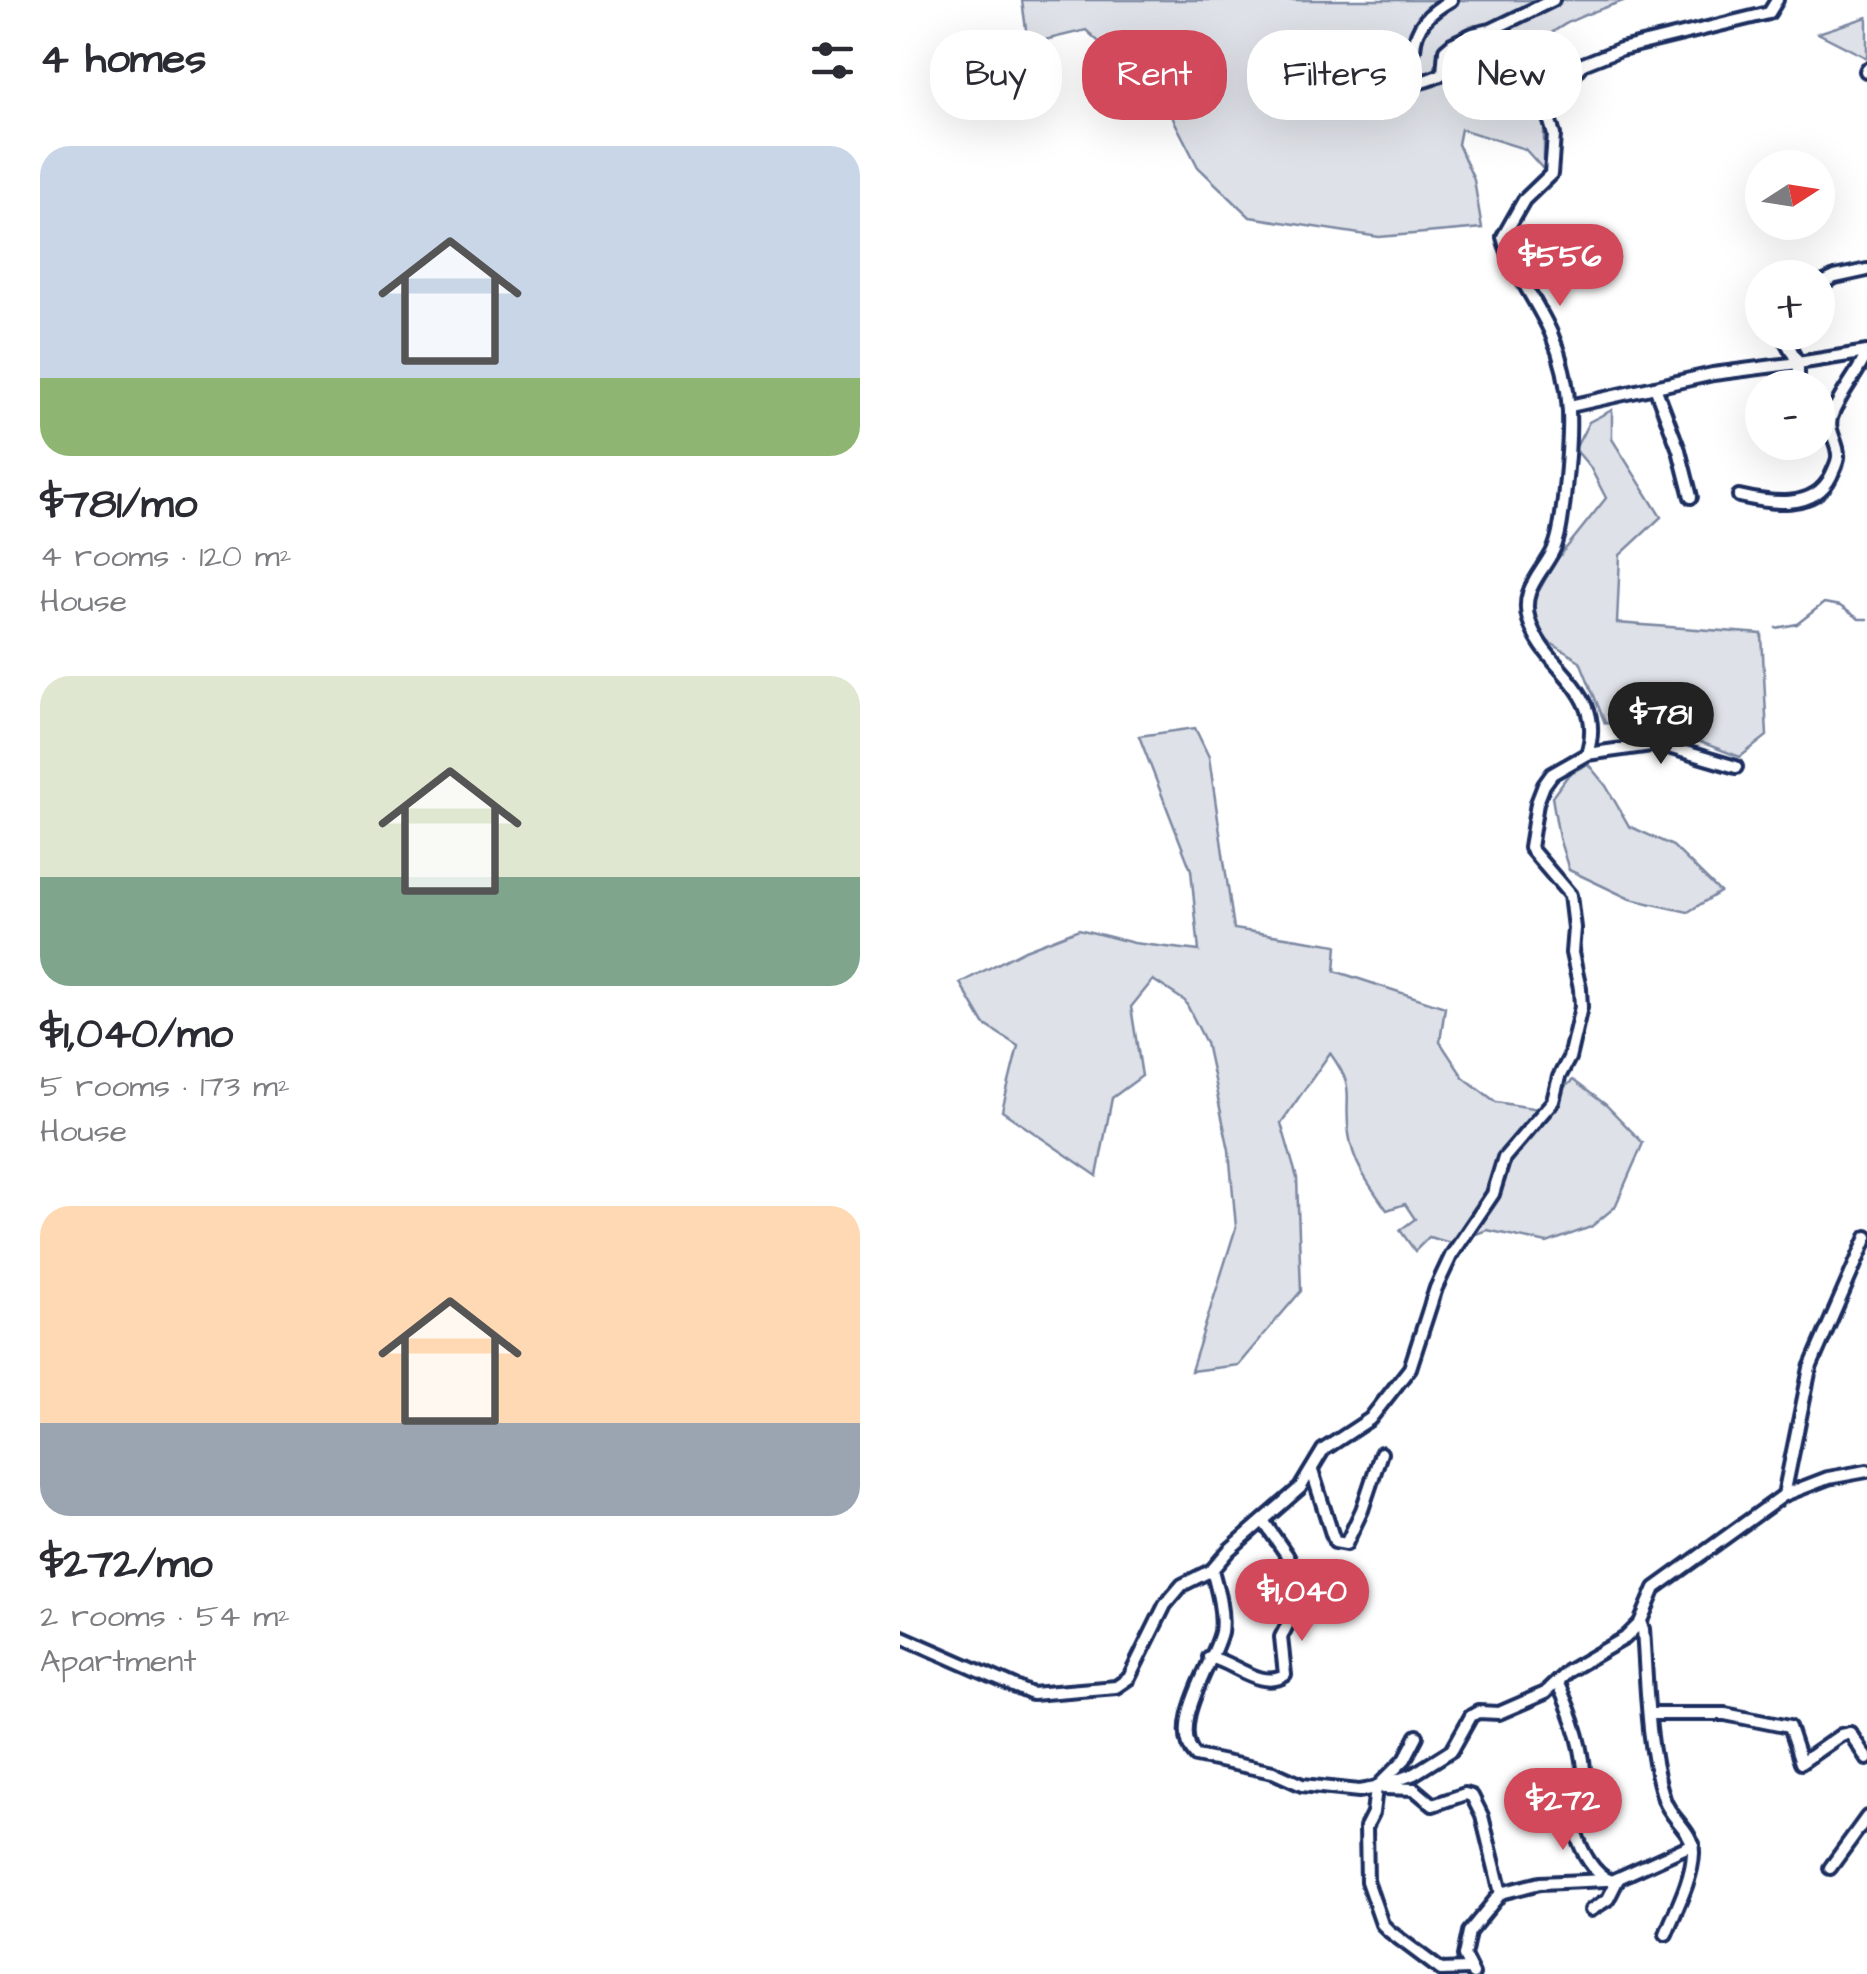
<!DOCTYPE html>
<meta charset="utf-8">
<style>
body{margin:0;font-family:"Architects Daughter",sans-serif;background:#f2f2f3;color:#2b2b33;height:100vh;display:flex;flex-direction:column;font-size:38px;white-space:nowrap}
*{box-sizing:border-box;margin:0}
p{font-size:32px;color:#7c7c81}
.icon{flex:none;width:55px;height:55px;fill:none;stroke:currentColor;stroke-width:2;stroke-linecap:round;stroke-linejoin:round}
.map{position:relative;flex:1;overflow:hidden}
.details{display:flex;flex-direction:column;background:#fff;width:900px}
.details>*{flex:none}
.banner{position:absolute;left:30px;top:30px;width:785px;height:90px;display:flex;gap:20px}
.needle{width:65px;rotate:78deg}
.tools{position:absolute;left:845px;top:150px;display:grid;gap:20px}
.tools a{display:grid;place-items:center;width:90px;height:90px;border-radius:50%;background:#fff;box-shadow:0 10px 40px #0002;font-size:50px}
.price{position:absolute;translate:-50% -85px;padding:0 22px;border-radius:35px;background:#d1495b;color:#fff;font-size:32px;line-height:65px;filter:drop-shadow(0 2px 5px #0008)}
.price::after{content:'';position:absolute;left:50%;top:60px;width:30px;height:22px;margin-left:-15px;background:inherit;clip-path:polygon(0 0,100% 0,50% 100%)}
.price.active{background:#222;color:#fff}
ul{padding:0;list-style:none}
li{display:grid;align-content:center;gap:20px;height:530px;padding:0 40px}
li span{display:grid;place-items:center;height:310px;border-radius:30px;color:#555}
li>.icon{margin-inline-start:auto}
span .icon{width:180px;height:180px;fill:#fffc;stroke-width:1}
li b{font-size:42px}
h2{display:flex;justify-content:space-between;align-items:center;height:120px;padding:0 40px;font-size:42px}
.chip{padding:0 35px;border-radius:40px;background:#fff;box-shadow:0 10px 40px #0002;font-size:35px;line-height:90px}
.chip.active{background:#d1495b;color:#fff}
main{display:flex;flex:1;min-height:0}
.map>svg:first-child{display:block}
.green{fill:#dee1e7;stroke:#7c88a2;stroke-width:2.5}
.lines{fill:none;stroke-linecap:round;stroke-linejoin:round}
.stream{stroke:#77839f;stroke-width:2.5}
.minor-casing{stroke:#1b2f5e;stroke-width:18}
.minor{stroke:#fff;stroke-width:10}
</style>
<main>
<section class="details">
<h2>4 homes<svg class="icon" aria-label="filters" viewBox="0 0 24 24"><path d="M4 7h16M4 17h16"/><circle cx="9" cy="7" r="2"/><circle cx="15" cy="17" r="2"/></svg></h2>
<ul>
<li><span style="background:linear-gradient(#c9d6e8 75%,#8fb573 0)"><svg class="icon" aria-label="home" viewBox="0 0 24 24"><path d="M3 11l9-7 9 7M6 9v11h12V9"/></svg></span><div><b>$781/mo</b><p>4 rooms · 120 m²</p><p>House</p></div></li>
<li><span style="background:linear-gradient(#dfe7d0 65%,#7fa58c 0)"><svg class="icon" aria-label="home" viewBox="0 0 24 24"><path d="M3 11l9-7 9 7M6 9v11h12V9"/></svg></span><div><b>$1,040/mo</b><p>5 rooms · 173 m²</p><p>House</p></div></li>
<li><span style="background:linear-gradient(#ffd9b3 70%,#9aa5b1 0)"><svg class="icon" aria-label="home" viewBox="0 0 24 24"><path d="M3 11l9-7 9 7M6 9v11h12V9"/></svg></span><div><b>$272/mo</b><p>2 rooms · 54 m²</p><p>Apartment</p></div></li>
</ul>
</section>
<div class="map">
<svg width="967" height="1974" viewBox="0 0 967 1974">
<rect width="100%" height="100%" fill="#fff"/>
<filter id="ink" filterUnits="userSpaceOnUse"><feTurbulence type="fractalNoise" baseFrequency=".01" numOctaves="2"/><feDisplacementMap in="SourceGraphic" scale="20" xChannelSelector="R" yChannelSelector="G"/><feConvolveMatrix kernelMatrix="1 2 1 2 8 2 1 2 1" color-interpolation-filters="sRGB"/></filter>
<g filter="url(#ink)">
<!-- green -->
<g class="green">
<path d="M122,0H726C682,16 655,22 624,59L629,91L644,95V170L625,149L561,129L558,144L574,180L582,228L479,237L350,217L298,167L264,101L186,30L128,44Z"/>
<polygon points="967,17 967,58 918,33"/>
<polygon points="712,410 712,439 761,517 720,555 717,623 862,634 867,736 840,757 774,732 705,723 680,661 644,639 630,607 655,562 706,498 690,467 675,449 689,422"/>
<path d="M295,728L309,757L334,929L437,945L435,971L545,1007L540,1042L563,1077L596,1102L638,1109L673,1080L706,1105L743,1143L715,1207L691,1227L647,1243L587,1230L551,1243L529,1237L515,1251L500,1230L515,1219L505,1204L487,1210C470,1186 453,1164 449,1134C443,1093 458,1092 430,1053L381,1123L397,1178L401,1291L338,1365L291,1371L336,1227L329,1150L306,1043L285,1001L253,980L231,1007L242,1076L212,1098L197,1176L102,1111L118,1046L84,1024L60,983L125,950L179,929L234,943L299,951L291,870L239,736Z"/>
<polygon points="688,764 706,786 729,826 773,846 820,892 788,912 730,899 669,870 659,838 652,797 669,774"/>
</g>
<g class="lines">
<!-- stream -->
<polyline class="stream" points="876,628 897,624 924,603 940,606 959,619 967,619"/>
<defs>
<g id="minor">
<path d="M551,0C530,12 515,25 514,50C497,66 461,53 460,86L476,94C493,88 534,81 543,73L545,50L552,44L573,34L591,30L653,0"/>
<polyline points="966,71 967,69"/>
<polyline points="918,285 935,277 967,270"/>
<polyline points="755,387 779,450 791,497"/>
<polyline points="898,388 898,363 967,352"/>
<polyline points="670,406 813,374 898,363 881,332"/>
<path d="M839,496C869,503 914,511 931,476C934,469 939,461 938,454C937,440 926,429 932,415C940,394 957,375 967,353"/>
<path d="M687,754C708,690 644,671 629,620C620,591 641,575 653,551C660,537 662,515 664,499C670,437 676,392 651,333C638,303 611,268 603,237L624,200L651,174L654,135L649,118L651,103L683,64L721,49L869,13L877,0"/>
<polyline points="412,1471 432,1534 435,1542 446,1544 462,1510 481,1453"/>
<polyline points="884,1495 910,1368 967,1237"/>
<polyline points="312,1570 329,1550 400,1488 423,1450 470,1419 510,1368 536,1288 551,1256 593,1194 604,1158 653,1101 659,1077 669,1058 681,1007 680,989 672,953 674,928 670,895 630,848 637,803 644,785 652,774 687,754 758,744 836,767"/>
<path d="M740,1623L743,1629C747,1685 747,1746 764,1799C770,1819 794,1831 793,1853C792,1880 776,1909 766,1934"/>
<path d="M0,1636L132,1694L216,1687L229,1678L265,1605L282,1585L312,1570C317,1588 324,1613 321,1632C314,1663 267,1726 296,1756L373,1772L402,1785L459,1791L476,1788L514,1774L552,1750L571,1716L578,1712L599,1713L645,1693L668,1671L725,1638L740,1623L755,1588L884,1495L928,1478L967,1471"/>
<path d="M309,1657C332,1661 362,1691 385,1675L381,1637L398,1604L399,1593L389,1558L364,1522"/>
<path d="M657,1682C673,1715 688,1757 684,1795C683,1809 673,1819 676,1833C681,1850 694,1876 712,1881L793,1844"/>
<polyline points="749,1714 825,1714 889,1727 901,1763 941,1735 950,1733 967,1759"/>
<polyline points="517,1736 505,1759 476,1788 473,1813 466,1827 467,1881 482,1924 489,1931 541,1970 568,1969"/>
<polyline points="484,1788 514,1789 533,1805 565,1794 572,1796 582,1816 601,1893"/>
<polyline points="930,1868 967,1817"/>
<polyline points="691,1910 708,1899 718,1879"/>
<polyline points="573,1974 564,1956 569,1932 601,1893 640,1883 706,1880"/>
</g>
</defs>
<!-- minor casing -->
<use href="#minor" class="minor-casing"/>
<!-- minor -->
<use href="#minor" class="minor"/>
</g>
</g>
</svg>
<div class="tools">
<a><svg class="needle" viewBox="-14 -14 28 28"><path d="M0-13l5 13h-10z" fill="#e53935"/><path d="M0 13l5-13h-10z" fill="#7c7c81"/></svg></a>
<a>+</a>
<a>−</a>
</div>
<b class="price" style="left:660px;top:309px">$556</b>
<b class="price active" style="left:761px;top:767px">$781</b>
<b class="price" style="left:402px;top:1644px">$1,040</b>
<b class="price" style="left:663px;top:1853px">$272</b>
<div class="banner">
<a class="chip">Buy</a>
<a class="chip active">Rent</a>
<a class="chip">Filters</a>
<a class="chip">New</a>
</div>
</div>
</main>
